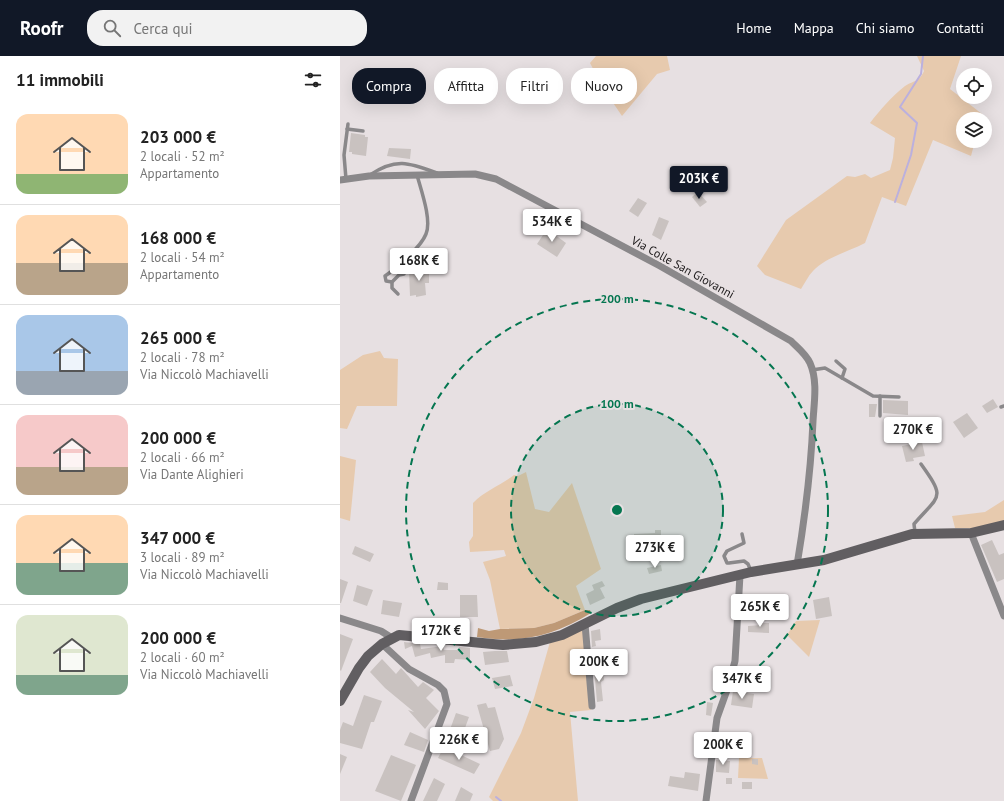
<!DOCTYPE html>
<html lang="it">
<meta charset="utf-8">
<style>
body{margin:0;font-family:"PT Sans",sans-serif;background:#f2f2f2;color:#222;height:100vh;display:flex;flex-direction:column;font-size:15px;white-space:nowrap}
*{box-sizing:border-box;margin:0}
p{font-size:13px;color:#767676}
.icon{flex:none;width:22px;height:22px;fill:none;stroke:currentColor;stroke-width:2;stroke-linecap:round;stroke-linejoin:round}
.map{position:relative;flex:1;overflow:hidden}
.side{display:flex;flex-direction:column;background:#fff;width:340px}
.side>*{flex:none}
.guide{position:absolute;left:12px;top:12px;width:380px;height:36px;display:flex;gap:8px}
.buttons{position:absolute;left:616px;top:12px;display:grid;gap:8px}
.buttons a{display:grid;place-items:center;width:36px;height:36px;border-radius:50%;background:#fff;box-shadow:0 4px 16px #0002;font-size:20px}
.price{position:absolute;translate:-50% -34px;padding:0 9px;border-radius:4px;background:#fff;color:#222;font-size:13px;line-height:26px;filter:drop-shadow(0 1px 2px #0008)}
.price::after{content:'';position:absolute;left:50%;top:24px;width:12px;height:9px;margin-left:-6px;background:inherit;clip-path:polygon(0 0,100% 0,50% 100%)}
.price.active{background:#111827;color:#fff}
ul{padding:0;list-style:none}
li{display:flex;align-items:center;gap:12px;height:100px;padding:0 16px}
li+li{border-top:1px solid #e0e0e0}
li span{display:grid;place-items:center;flex:none;width:112px;height:80px;border-radius:12px;color:#555}
li>.icon{margin-inline-start:auto}
span .icon{width:48px;height:48px;fill:#fffc;stroke-width:1}
li b{font-size:17px}
h2{display:flex;justify-content:space-between;align-items:center;height:48px;padding:0 16px;font-size:17px}
.tag{padding:0 14px;border-radius:16px;background:#fff;box-shadow:0 4px 16px #0002;font-size:14px;line-height:36px}
.tag.active{background:#111827;color:#fff}
header{display:flex;align-items:center;gap:24px;box-sizing:border-box;height:56px;padding:0 20px;background:#111827;color:#fff}
header strong{font-size:19px}
nav{display:flex;gap:22px;margin-inline-start:auto;font-size:14px}
.search{width:280px;height:36px;background:#f2f2f2;display:flex;align-items:center;gap:10px;box-sizing:border-box;padding:0 14px;border-radius:16px;color:#767676;font-size:15px}
main{display:flex;flex:1;min-height:0}
.map>svg:first-child{display:block}
.green{fill:#e7caae}
.forest{fill:#be9976}
.lines{fill:none;stroke-linecap:round;stroke-linejoin:round}
.stream{stroke:#bbb0de;stroke-width:2}
.building{fill:#c9c2c0}
.lane{stroke:#8a888a;stroke-width:3.5}
.street{stroke:#8a888a;stroke-width:7}
.secondary{stroke:#615e61;stroke-width:10}
.ring{fill:none;stroke:#057650;stroke-width:2;stroke-dasharray:7 5}
.labels{text-anchor:middle;dominant-baseline:central;stroke-width:4;stroke-linejoin:round;paint-order:stroke}
.street-label{font-size:12px;fill:#1a1718;stroke:#e7e0e2}
.centre{fill:#057650;stroke:#e7e0e2;stroke-width:2}
.ring-label{font-size:12px;text-anchor:middle;font-weight:bold;fill:#057650;stroke:#e7e0e2;stroke-width:4;stroke-linejoin:round;paint-order:stroke}
</style>
<header>
<strong>Roofr</strong>
<div class="search"><svg class="icon" aria-label="search" viewBox="0 0 24 24"><circle cx="10" cy="10" r="6"/><path d="M15 15l6 6"/></svg>Cerca qui</div>
<nav><a>Home</a><a>Mappa</a><a>Chi siamo</a><a>Contatti</a></nav>
</header>
<main>
<section class="side">
<h2>11 immobili<svg class="icon" aria-label="filters" viewBox="0 0 24 24"><path d="M4 7h16M4 17h16"/><circle cx="9" cy="7" r="2"/><circle cx="15" cy="17" r="2"/></svg></h2>
<ul>
<li><span style="background:linear-gradient(#ffd9b3 75%,#8fb573 0)"><svg class="icon" aria-label="home" viewBox="0 0 24 24"><path d="M3 11l9-7 9 7M6 9v11h12V9"/></svg></span><div><b>203 000 €</b><p>2 locali · 52 m²</p><p>Appartamento</p></div></li>
<li><span style="background:linear-gradient(#ffd9b3 60%,#b9a48a 0)"><svg class="icon" aria-label="home" viewBox="0 0 24 24"><path d="M3 11l9-7 9 7M6 9v11h12V9"/></svg></span><div><b>168 000 €</b><p>2 locali · 54 m²</p><p>Appartamento</p></div></li>
<li><span style="background:linear-gradient(#a9c7e8 70%,#9aa5b1 0)"><svg class="icon" aria-label="home" viewBox="0 0 24 24"><path d="M3 11l9-7 9 7M6 9v11h12V9"/></svg></span><div><b>265 000 €</b><p>2 locali · 78 m²</p><p>Via Niccolò Machiavelli</p></div></li>
<li><span style="background:linear-gradient(#f6c9c9 65%,#b9a48a 0)"><svg class="icon" aria-label="home" viewBox="0 0 24 24"><path d="M3 11l9-7 9 7M6 9v11h12V9"/></svg></span><div><b>200 000 €</b><p>2 locali · 66 m²</p><p>Via Dante Alighieri</p></div></li>
<li><span style="background:linear-gradient(#ffd9b3 60%,#7fa58c 0)"><svg class="icon" aria-label="home" viewBox="0 0 24 24"><path d="M3 11l9-7 9 7M6 9v11h12V9"/></svg></span><div><b>347 000 €</b><p>3 locali · 89 m²</p><p>Via Niccolò Machiavelli</p></div></li>
<li><span style="background:linear-gradient(#dfe7d0 75%,#7fa58c 0)"><svg class="icon" aria-label="home" viewBox="0 0 24 24"><path d="M3 11l9-7 9 7M6 9v11h12V9"/></svg></span><div><b>200 000 €</b><p>2 locali · 60 m²</p><p>Via Niccolò Machiavelli</p></div></li>
</ul>
</section>
<div class="map">
<svg width="664" height="745" viewBox="0 0 664 745">
<rect width="100%" height="100%" fill="#e7e0e2"/>
<!-- green -->
<g class="green">
<polygon points="256,0 327,0 330,14 317,18 282,60 263,32 250,7"/>
<path d="M577,0H621L610,33L642,58L641,63H623V85H635L631,100L593,84L566,150L542,141L525,187C508,196 486,201 473,215C468,220 465,227 461,233L425,219L417,210L446,164L507,120L515,121L525,118L531,122L550,114L553,102L555,82L530,67C540,54 552,40 565,30C575,24 579,26 584,15Z"/>
<polygon points="40,295 44,302 58,303 57,350 17,350 7,373 0,372 0,314 23,299"/>
<polygon points="0,400 16,404 10,465 0,462"/>
<path d="M186,416L195,453L209,456L232,427L261,513L236,530L245,554L214,567L194,572L160,573L150,524L143,506L166,500L164,494L130,496L129,486L133,480V447C144,435 161,429 174,419L178,420Z"/>
<polygon points="664,444 664,472 615,472 612,460 645,456"/>
<polygon points="480,564 469,601 447,579 456,565"/>
<polygon points="243,571 251,654 230,656 238,745 153,745 149,741 181,677 194,642 210,586"/>
<polygon points="399,702 422,702 428,723 398,722"/>
</g>
<!-- forest -->
<path class="forest" d="M245,554H250L251,557C214,580 180,588 137,581L138,572L149,575L160,573L194,572L214,567Z"/>
<g class="lines">
<!-- stream -->
<g class="stream">
<polyline points="555,146 571,99 577,67 560,51 581,18 583,0"/>
<polyline points="156,741 161,745"/>
</g>
</g>
<!-- building -->
<g class="building">
<polygon points="11,77 25,79 25,81 28,81 26,100 12,98 12,96 9,96"/>
<polygon points="49,92 71,93 70,103 47,100"/>
<polygon points="358,136 367,146 360,151 352,141"/>
<polygon points="298,142 307,147 298,161 289,155"/>
<polygon points="319,161 329,165 321,184 312,179"/>
<polygon points="207,173 226,187 217,201 197,188"/>
<polygon points="89,214 89,227 85,227 86,239 76,241 76,239 70,240 69,215"/>
<polygon points="653,343 658,351 647,357 642,350"/>
<polygon points="543,344 568,345 568,359 543,357"/>
<polygon points="529,348 537,348 535,361 529,361"/>
<polygon points="627,357 638,372 624,382 613,366"/>
<polygon points="582,386 585,400 573,402 574,405 566,406 562,390"/>
<polygon points="315,474 321,474 321,483 294,483 294,478 315,477"/>
<polygon points="652,484 659,499 664,497 664,523 657,526 641,489"/>
<polygon points="15,490 34,498 30,506 12,498"/>
<polygon points="321,509 322,515 309,518 307,512"/>
<polygon points="0,523 8,526 1,547 0,547"/>
<polygon points="262,525 265,530 260,532 265,542 250,549 246,538 254,534 252,529"/>
<polygon points="98,526 108,527 108,534 97,534"/>
<polygon points="17,529 33,534 27,550 13,545"/>
<polygon points="120,539 137,539 138,561 120,561"/>
<polygon points="489,541 492,560 476,563 473,544"/>
<polygon points="43,544 62,547 59,561 41,558"/>
<polygon points="422,567 429,567 429,577 408,576 408,570 422,569"/>
<polygon points="260,573 261,584 255,585 256,590 252,591 251,575"/>
<polygon points="0,578 13,583 1,615 0,614"/>
<polygon points="64,586 80,588 81,593 103,590 104,594 119,594 119,591 130,592 130,604 115,603 114,607 105,607 105,599 91,602 90,597 75,601 72,590 65,593"/>
<polygon points="155,595 167,595 169,606 145,609 143,596"/>
<polygon points="42,603 56,618 61,612 78,631 83,626 94,634 86,642 99,655 85,673 68,654 74,656 45,632 30,616"/>
<polygon points="263,611 264,624 261,626 263,645 257,646 254,612"/>
<polygon points="170,619 173,630 155,633 152,622"/>
<polygon points="393,635 414,638 412,652 391,649"/>
<polygon points="24,639 42,645 34,666 31,666 22,693 0,687 0,674 3,666 13,670"/>
<polygon points="367,646 373,647 371,660 366,659"/>
<polygon points="146,647 148,652 155,651 164,683 159,693 150,695 137,649"/>
<polygon points="116,657 129,661 121,683 108,679"/>
<polygon points="70,676 88,684 84,696 64,689"/>
<polygon points="104,691 140,708 134,718 98,702"/>
<polygon points="0,698 7,701 0,718"/>
<polygon points="51,699 76,709 61,745 35,735"/>
<polygon points="412,703 418,703 418,709 412,708"/>
<polygon points="376,704 390,705 389,717 376,716"/>
<polygon points="345,716 360,718 358,735 328,730 330,720 344,722"/>
<polygon points="94,722 105,728 97,745 83,745"/>
<rect x="386" y="722" width="6" height="6"/>
<rect x="402" y="726" width="10" height="7"/>
<polygon points="121,731 133,738 130,745 115,745"/>
</g>
<g class="lines">
<!-- lane -->
<g class="lane">
<polyline points="7,73 23,75"/>
<path d="M30,119C56,101 70,107 97,117"/>
<polyline points="6,123 4,99 8,68"/>
<path d="M52,226L46,225L45,220C57,212 81,191 86,178C92,164 81,134 77,119"/>
<polyline points="58,238 52,232 52,226 59,219 64,218"/>
<polyline points="496,305 505,313 502,322"/>
<polyline points="472,314 485,312 533,340 559,341"/>
<polyline points="540,340 540,360"/>
<polyline points="661,351 664,350"/>
<path d="M575,477L574,468C600,438 606,443 581,408"/>
<polyline points="402,478 404,487 387,495 384,500 387,507 389,507 404,505 408,508 411,515"/>
</g>
<!-- street -->
<g class="street">
<path d="M0,124L29,120L135,118L156,123L320,210L451,285C458,292 466,298 470,307C478,325 474,347 473,365C471,414 465,461 457,509"/>
<polyline points="631,477 664,560"/>
<polyline points="0,562 41,575 52,582"/>
<polyline points="245,568 252,650"/>
<polyline points="42,588 69,613 98,629 104,635 107,648 71,745"/>
<polyline points="366,745 377,662 387,634 395,605 400,519"/>
</g>
<!-- secondary -->
<polyline class="secondary" points="0,645 19,612 28,600 42,588 59,579 163,589 196,586 222,579 277,552 301,543 411,516 484,504 572,478 631,477 664,469"/>
</g>
<!-- distance rings -->
<circle cx="277" cy="454" r="106" fill="#057650" fill-opacity=".12"/>
<g class="ring">
<circle cx="277" cy="454" r="106"/>
<circle cx="277" cy="454" r="211"/>
</g>
<g class="labels">
<!-- street labels -->
<g class="street-label">
<text transform="translate(343 211) rotate(29)">Via Colle San Giovanni</text>
</g>
</g>
<circle cx="277" cy="454" r="6" class="centre"/>
<g class="ring-label">
<text x="277" y="247">200 m</text>
<text x="277" y="352">100 m</text>
</g>
</svg>
<div class="buttons">
<a><svg class="icon" aria-label="locate" viewBox="0 0 24 24"><circle cx="12" cy="12" r="6"/><path d="M12 2v4M12 18v4M2 12h4M18 12h4"/></svg></a>
<a><svg class="icon" aria-label="layers" viewBox="0 0 24 24"><path d="M12 4l9 5-9 5-9-5zM3 14l9 5 9-5"/></svg></a>
</div>
<b class="price active" style="left:359px;top:144px">203K €</b>
<b class="price" style="left:212px;top:187px">534K €</b>
<b class="price" style="left:79px;top:226px">168K €</b>
<b class="price" style="left:573px;top:395px">270K €</b>
<b class="price" style="left:315px;top:513px">273K €</b>
<b class="price" style="left:420px;top:572px">265K €</b>
<b class="price" style="left:101px;top:596px">172K €</b>
<b class="price" style="left:259px;top:627px">200K €</b>
<b class="price" style="left:402px;top:644px">347K €</b>
<b class="price" style="left:119px;top:705px">226K €</b>
<b class="price" style="left:383px;top:710px">200K €</b>
<div class="guide">
<a class="tag active">Compra</a>
<a class="tag">Affitta</a>
<a class="tag">Filtri</a>
<a class="tag">Nuovo</a>
</div>
</div>
</main>
